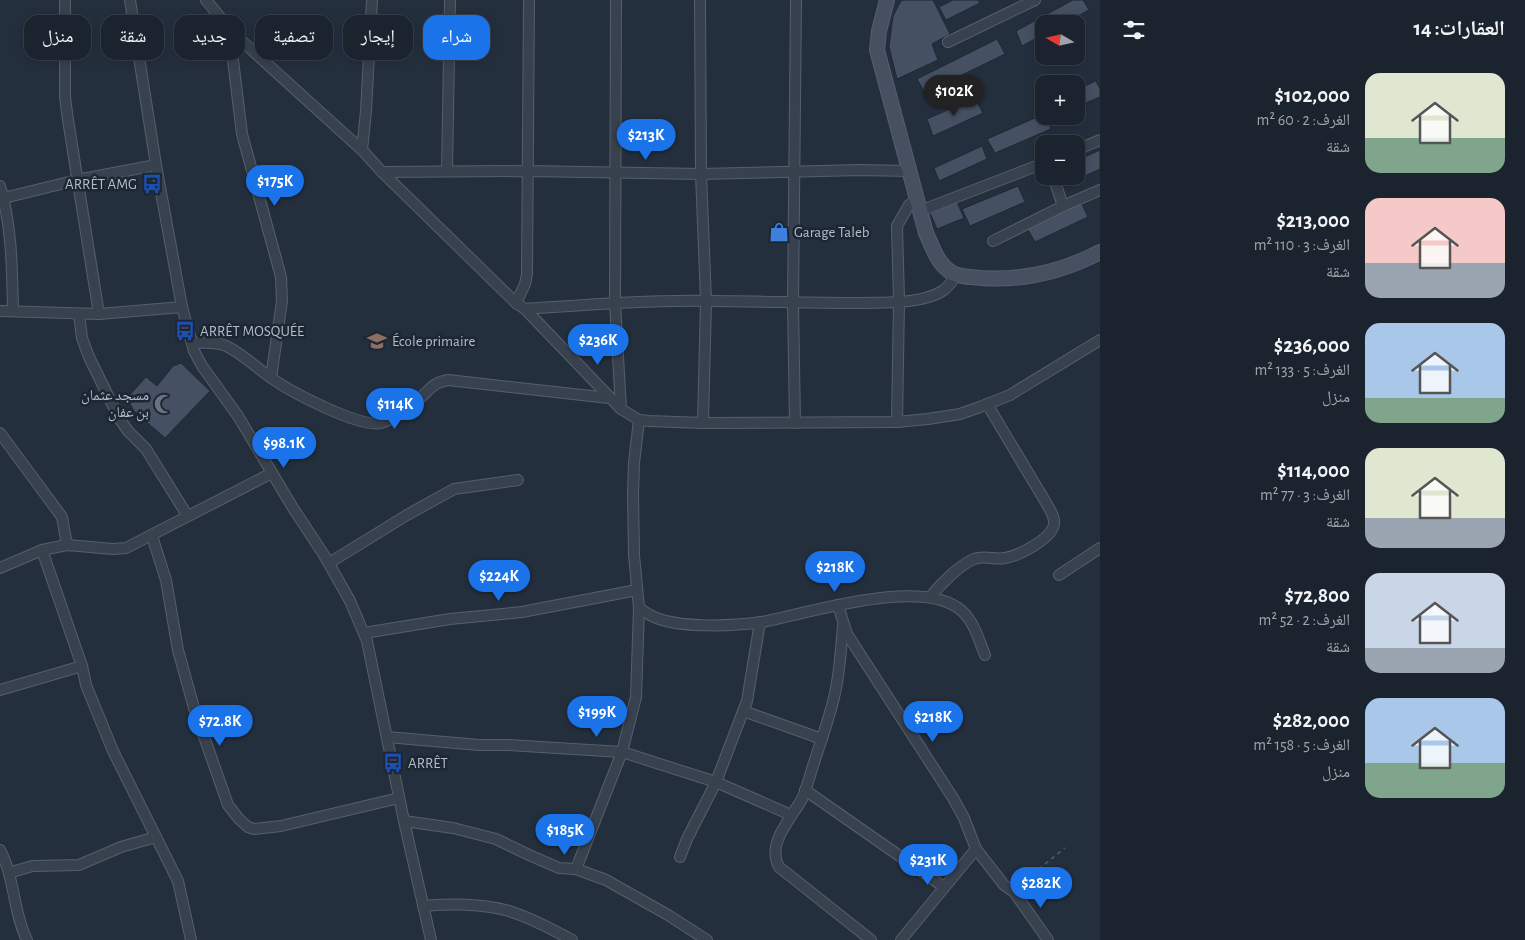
<!DOCTYPE html>
<html lang="ar">
<meta charset="utf-8">
<style>
body{margin:0;font-family:"Alegreya Sans","Noto Naskh Arabic",sans-serif;background:#242b36;color:#f1f3f6;direction:rtl;height:100vh;display:flex;flex-direction:column;font-size:19px;white-space:nowrap}
*{box-sizing:border-box;margin:0}
p{font-size:16px;color:#a0a4aa}
.icon{flex:none;width:28px;height:28px;fill:none;stroke:currentColor;stroke-width:2;stroke-linecap:round;stroke-linejoin:round}
.map{position:relative;flex:1;overflow:hidden;direction:ltr}
.side{display:flex;flex-direction:column;background:#1b232e;width:425px}
.side>*{flex:none}
.guide{position:absolute;left:15px;top:15px;width:475px;height:45px;direction:rtl;display:flex;gap:10px}
.needle{width:32px;rotate:279deg}
.buttons{position:absolute;left:1035px;top:15px;display:grid;gap:10px}
.buttons a{display:grid;place-items:center;width:50px;height:50px;border-radius:10px;background:#1b232e;box-shadow:0 2px 12px #0003,0 0 0 1px #39404a;font-size:25px}
.price{position:absolute;translate:-50% -42px;padding:0 11px;border-radius:18px;background:#1a73e8;color:#fff;font-size:16px;line-height:32px;filter:drop-shadow(0 1px 2px #0008)}
.price::after{content:'';position:absolute;left:50%;top:30px;width:15px;height:11px;margin-left:-8px;background:inherit;clip-path:polygon(0 0,100% 0,50% 100%)}
.price.selected{background:#222;color:#fff}
ul{padding:0;list-style:none}
li{display:flex;align-items:center;gap:15px;height:125px;padding:0 20px}
li span{display:grid;place-items:center;flex:none;width:140px;height:100px;border-radius:15px;color:#555}
li>.icon{margin-inline-start:auto}
span .icon{width:60px;height:60px;fill:#fffc;stroke-width:1}
li b{font-size:21px}
h2{display:flex;justify-content:space-between;align-items:center;height:60px;padding:0 20px;font-size:21px}
.tag{padding:0 18px;border-radius:15px;background:#1b232e;box-shadow:0 2px 12px #0003,0 0 0 1px #39404a;font-size:18px;line-height:45px}
.tag.selected{background:#1a73e8;color:#fff}
main{display:flex;flex:1;min-height:0}
.map>svg:first-child{display:block}
.building{fill:#455162;stroke:#1f2835}
.lines{fill:none;stroke-linecap:round;stroke-linejoin:round}
.minor-casing{stroke:#565f6c;stroke-width:12}
.secondary-casing{stroke:#565f6c;stroke-width:16}
.path{stroke:#44595c;stroke-width:2;stroke-dasharray:4 4;stroke-linecap:butt}
.minor{stroke:#38414e;stroke-width:10}
.secondary{stroke:#465061;stroke-width:14}
.labels{text-anchor:middle;dominant-baseline:central;stroke-width:5;stroke-linejoin:round;paint-order:stroke}
.poi-label{font-size:15px;fill:#b4bcc9;stroke:#1d2633;text-anchor:start}
</style>
<main>
<section class="side">
<h2>العقارات: 14<svg class="icon" aria-label="filters" viewBox="0 0 24 24"><path d="M4 7h16M4 17h16"/><circle cx="9" cy="7" r="2"/><circle cx="15" cy="17" r="2"/></svg></h2>
<ul>
<li><span style="background:linear-gradient(#dfe7d0 65%,#7fa58c 0)"><svg class="icon" aria-label="home" viewBox="0 0 24 24"><path d="M3 11l9-7 9 7M6 9v11h12V9"/></svg></span><div><b>$102,000</b><p>الغرف: 2 · 60 m²</p><p>شقة</p></div></li>
<li><span style="background:linear-gradient(#f6c9c9 65%,#9aa5b1 0)"><svg class="icon" aria-label="home" viewBox="0 0 24 24"><path d="M3 11l9-7 9 7M6 9v11h12V9"/></svg></span><div><b>$213,000</b><p>الغرف: 3 · 110 m²</p><p>شقة</p></div></li>
<li><span style="background:linear-gradient(#a9c7e8 75%,#7fa58c 0)"><svg class="icon" aria-label="home" viewBox="0 0 24 24"><path d="M3 11l9-7 9 7M6 9v11h12V9"/></svg></span><div><b>$236,000</b><p>الغرف: 5 · 133 m²</p><p>منزل</p></div></li>
<li><span style="background:linear-gradient(#dfe7d0 70%,#9aa5b1 0)"><svg class="icon" aria-label="home" viewBox="0 0 24 24"><path d="M3 11l9-7 9 7M6 9v11h12V9"/></svg></span><div><b>$114,000</b><p>الغرف: 3 · 77 m²</p><p>شقة</p></div></li>
<li><span style="background:linear-gradient(#c9d6e8 75%,#9aa5b1 0)"><svg class="icon" aria-label="home" viewBox="0 0 24 24"><path d="M3 11l9-7 9 7M6 9v11h12V9"/></svg></span><div><b>$72,800</b><p>الغرف: 2 · 52 m²</p><p>شقة</p></div></li>
<li><span style="background:linear-gradient(#a9c7e8 65%,#7fa58c 0)"><svg class="icon" aria-label="home" viewBox="0 0 24 24"><path d="M3 11l9-7 9 7M6 9v11h12V9"/></svg></span><div><b>$282,000</b><p>الغرف: 5 · 158 m²</p><p>منزل</p></div></li>
</ul>
</section>
<div class="map">
<svg width="1100" height="940" viewBox="0 0 1100 940">
<rect width="100%" height="100%" fill="#242f3e"/>
<!-- building -->
<g class="building">
<polygon points="904,0 933,0 950,34 932,44 938,60 897,79 889,47 893,16 901,1"/>
<polygon points="953,0 978,0 980,3 946,20 939,7"/>
<polygon points="1073,0 1083,0 1089,10 1063,24 1044,24 1044,34 1022,46 1016,31"/>
<polygon points="997,39 1005,54 925,93 917,79"/>
<polygon points="1096,81 1100,89 1100,97 1076,107 1076,90"/>
<polygon points="975,98 983,113 933,136 927,119"/>
<polygon points="1044,114 1051,129 995,153 987,139"/>
<polygon points="982,146 987,159 939,181 934,168"/>
<polygon points="1100,150 1100,169 1074,181 1072,176 1076,176 1076,161"/>
<polygon points="1018,186 1025,202 970,226 962,209"/>
<polygon points="957,202 964,218 937,229 930,213"/>
<polygon points="1081,202 1088,217 1035,242 1027,228"/>
<polygon points="181,363 210,391 165,438 134,411 127,398 146,377 157,386 173,366"/>
</g>
<g class="lines">
<defs>
<g id="minor">
<polyline points="65,0 65,97 68,120 99,314"/>
<polyline points="130,0 156,165 182,307 194,351 202,366 238,416 293,508 324,555 350,601 367,641 404,821 431,940"/>
<polyline points="206,0 233,33 362,150 382,172 516,303 525,309 621,409 639,420 649,421 703,423 897,422 928,419 960,414 980,407 1010,395 1100,340"/>
<polyline points="616,0 615,303 621,409"/>
<polyline points="700,0 701,174 706,301 703,423"/>
<polyline points="233,33 232,52 242,134 281,277 282,301 271,378"/>
<polyline points="948,42 1035,0"/>
<polyline points="362,150 366,111 372,0"/>
<polyline points="1076,150 1100,140"/>
<polyline points="447,171 450,0"/>
<polyline points="382,172 527,171 701,174 860,170 910,171"/>
<polyline points="1053,176 1063,206"/>
<path d="M0,186C12,226 12,269 13,311"/>
<polyline points="0,199 77,180 156,165"/>
<polyline points="920,211 1044,163"/>
<polyline points="993,241 1063,206 1100,190"/>
<polyline points="516,303 525,284 527,274 529,0"/>
<path d="M525,309C585,305 646,300 707,301C757,301 806,303 856,303C877,302 900,304 921,299C938,295 948,291 956,274"/>
<polyline points="0,311 99,314 182,307"/>
<polyline points="79,314 82,338 89,357 119,418 128,431 146,449 187,515"/>
<path d="M192,343C203,343 216,341 226,346C242,353 255,367 270,377C289,391 359,428 381,423C394,419 410,407 420,398C431,389 432,383 448,380L609,398"/>
<polyline points="897,422 899,301 897,226 909,205 917,199"/>
<polyline points="795,423 793,304 796,0"/>
<polyline points="0,433 62,517 67,545"/>
<polyline points="152,536 166,580 178,650 194,708 228,805 239,819 248,827 254,829 281,826 399,798"/>
<polyline points="42,550 82,666 86,685 113,751 178,881 191,940"/>
<polyline points="329,563 407,515 454,489 518,480"/>
<polyline points="0,568 42,550 67,545 113,549 126,548 272,473"/>
<polyline points="1059,575 1100,548"/>
<path d="M930,597C940,585 959,565 974,559C985,555 994,560 1005,558C1018,556 1052,539 1054,524C1055,517 1051,512 1048,506L987,404"/>
<polyline points="838,605 847,634 953,798 964,818 976,849 1004,885 1014,892 1048,940"/>
<path d="M639,608C645,612 652,617 659,619C686,628 734,626 762,622C810,613 923,576 962,611C974,622 979,640 985,655"/>
<path d="M843,625C841,648 840,671 835,693C830,717 821,740 814,763C810,774 807,788 802,799C791,819 766,843 779,867L871,940"/>
<polyline points="364,633 450,619 522,612 637,590"/>
<polyline points="0,690 82,666"/>
<polyline points="743,711 822,739"/>
<polyline points="387,737 479,745 508,745 622,752 716,782 791,815"/>
<polyline points="805,790 944,887"/>
<polyline points="404,821 453,828 496,839 529,855 559,868 576,869 606,880 668,915 707,940"/>
<path d="M0,850C15,878 13,912 27,940"/>
<polyline points="680,857 687,839 716,782 747,701 760,622"/>
<polyline points="576,869 622,752 636,697 639,608 634,555 633,494 634,463 639,420"/>
<polyline points="9,873 32,866 79,865 121,847 156,837"/>
<path d="M423,906C451,904 481,903 509,911C531,918 552,929 572,940"/>
<polyline points="901,940 976,849"/>
</g>
<path id="secondary" d="M887,0L879,31L877,50L926,233C933,248 938,266 954,274C962,277 972,277 981,278C1024,281 1062,272 1100,252"/>
</defs>
<!-- minor casing -->
<use href="#minor" class="minor-casing"/>
<!-- secondary casing -->
<use href="#secondary" class="secondary-casing"/>
<!-- path -->
<polyline class="path" points="1020,884 1065,848"/>
<!-- minor -->
<use href="#minor" class="minor"/>
<!-- secondary -->
<use href="#secondary" class="secondary"/>
</g>
<!-- icons -->
<defs>
<symbol id="bus-bare" viewBox="-9 -9 18 18"><path d="M-5-6H5V4H4V6H2V4H-2V6H-4V4H-5ZM-3.5-4V0h7V-4ZM-3.5 1.2v1.5H-2V1.2ZM2 1.2v1.5H3.5V1.2Z" fill="#1a4fb4" stroke="#1d2633" stroke-width="2.5" paint-order="stroke"/></symbol>
<symbol id="shop-bare" viewBox="-9 -9 18 18"><path d="M-5-2.5h2.3a2.7 3.5 0 0 1 5.4 0H5L5.5 6h-11ZM-1.5-2.5h3a1.5 2.3 0 0 0-3 0Z" fill="#3f7fe0" stroke="#1d2633" stroke-width="2.5" paint-order="stroke"/></symbol>
<symbol id="school-bare" viewBox="-9 -9 18 18"><path d="M0-5L7-2L0 1L-7-2ZM-4 1L0 2.5L4 1V4Q0 6-4 4Z" fill="#8d6e63" stroke="#1d2633" stroke-width="2.5" paint-order="stroke"/></symbol>
<symbol id="mosque-bare" viewBox="-9 -9 18 18"><path d="M3.5-4.9A6 6 0 1 0 3.5 4.9A5 5 0 1 1 3.5-4.9Z" fill="#6b7280" stroke="#1d2633" stroke-width="2.5" paint-order="stroke"/></symbol>
</defs>
<g fill-rule="evenodd">
<use href="#bus-bare" x="138" y="170" width="28" height="28"/>
<use href="#shop-bare" x="765" y="218" width="28" height="28"/>
<use href="#bus-bare" x="171" y="317" width="28" height="28"/>
<use href="#school-bare" x="363" y="327" width="28" height="28"/>
<use href="#mosque-bare" x="150" y="390" width="28" height="28"/>
<use href="#bus-bare" x="379" y="749" width="28" height="28"/>
</g>
<g class="labels">
<!-- poi labels -->
<g class="poi-label">
<text x="137" y="184" text-anchor="end">ARRÊT AMG</text>
<text x="794" y="232">Garage Taleb</text>
<text x="200" y="331">ARRÊT MOSQUÉE</text>
<text x="392" y="341">École primaire</text>
<text x="149" y="395" text-anchor="end">مسجد عثمان<tspan x="149" dy="17">بن عفان</tspan></text>
<text x="408" y="763">ARRÊT</text>
</g>
</g>
</svg>
<div class="buttons">
<a><svg class="needle" viewBox="-14 -14 28 28"><path d="M0-13l5 13h-10z" fill="#e53935"/><path d="M0 13l5-13h-10z" fill="#a0a4aa"/></svg></a>
<a>+</a>
<a>−</a>
</div>
<b class="price selected" style="left:954px;top:117px">$102K</b>
<b class="price" style="left:646px;top:161px">$213K</b>
<b class="price" style="left:275px;top:207px">$175K</b>
<b class="price" style="left:598px;top:366px">$236K</b>
<b class="price" style="left:395px;top:430px">$114K</b>
<b class="price" style="left:284px;top:469px">$98.1K</b>
<b class="price" style="left:835px;top:593px">$218K</b>
<b class="price" style="left:499px;top:602px">$224K</b>
<b class="price" style="left:597px;top:738px">$199K</b>
<b class="price" style="left:933px;top:743px">$218K</b>
<b class="price" style="left:220px;top:747px">$72.8K</b>
<b class="price" style="left:565px;top:856px">$185K</b>
<b class="price" style="left:928px;top:886px">$231K</b>
<b class="price" style="left:1041px;top:909px">$282K</b>
<div class="guide">
<a class="tag selected">شراء</a>
<a class="tag">إيجار</a>
<a class="tag">تصفية</a>
<a class="tag">جديد</a>
<a class="tag">شقة</a>
<a class="tag">منزل</a>
</div>
</div>
</main>
